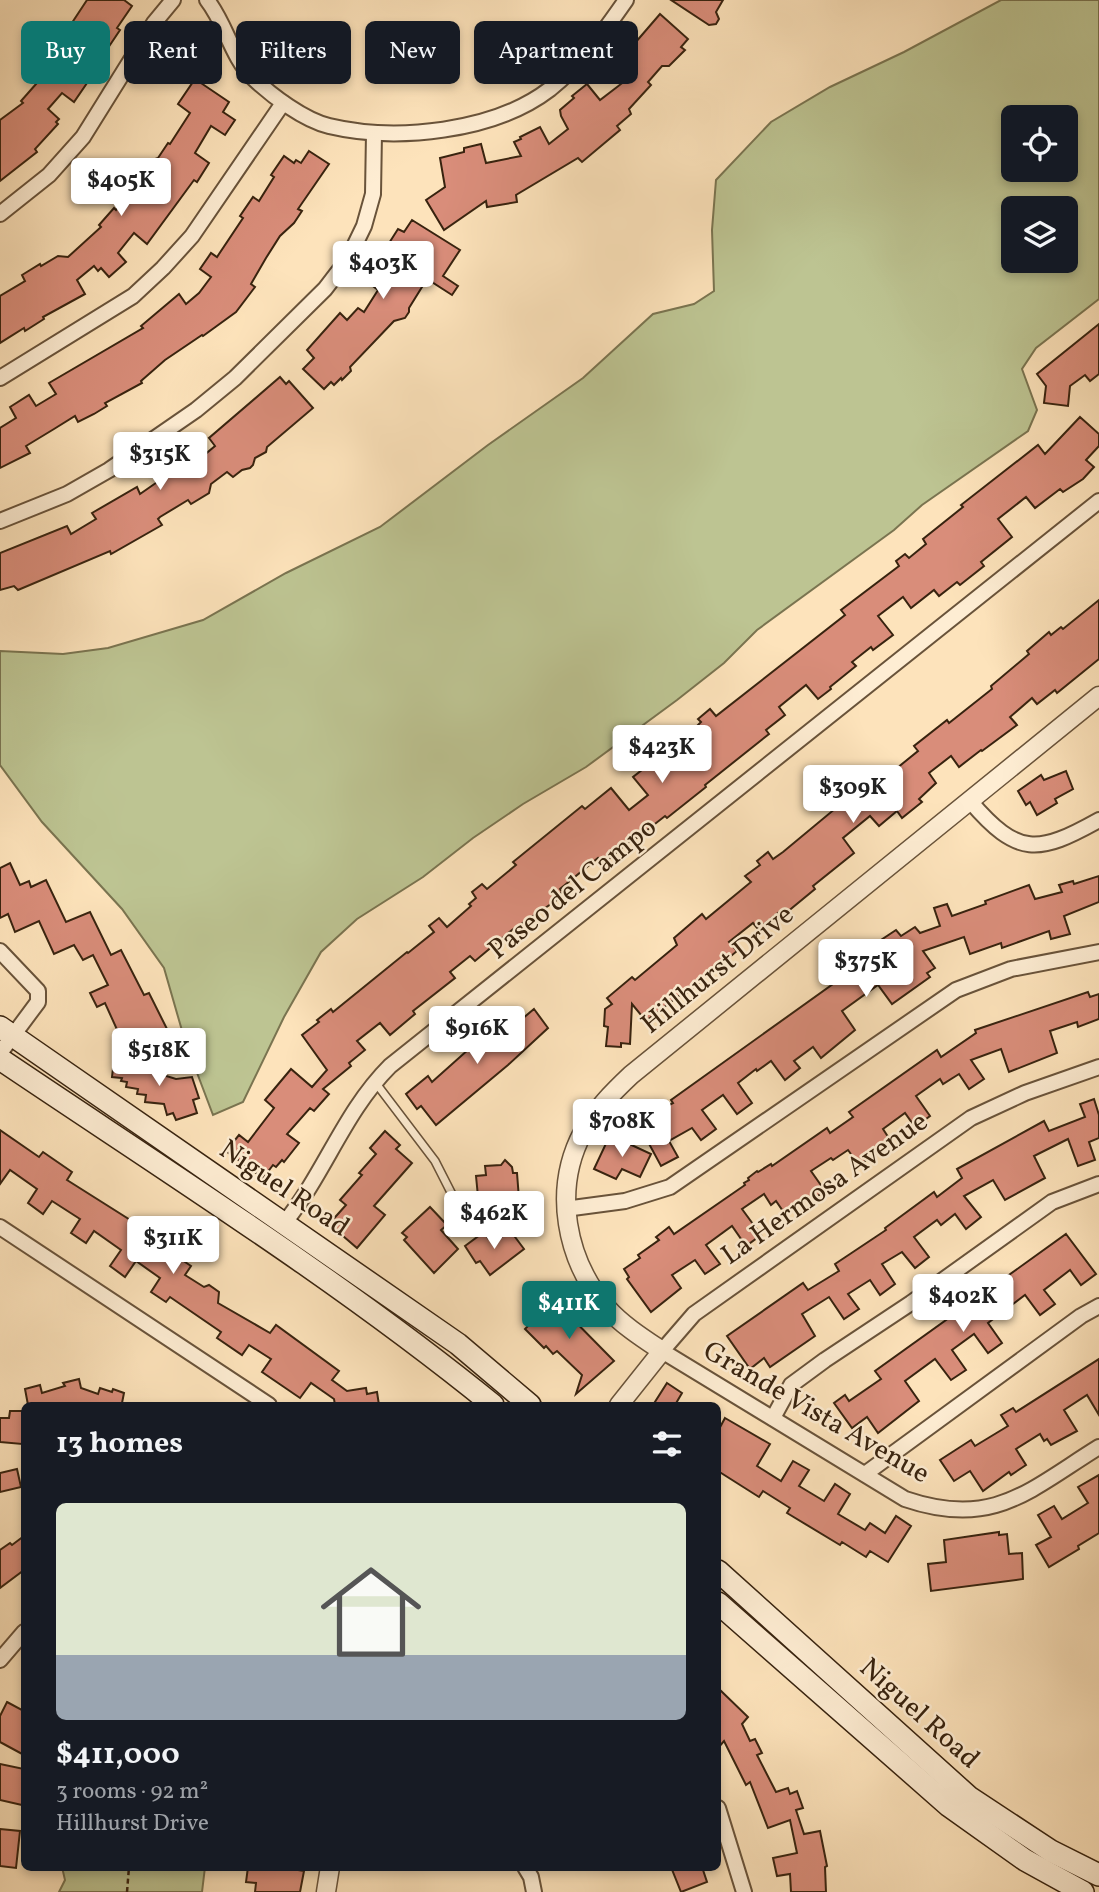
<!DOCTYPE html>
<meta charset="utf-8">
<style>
body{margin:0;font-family:Vollkorn,serif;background:#20242c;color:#f1f3f6;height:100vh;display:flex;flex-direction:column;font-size:26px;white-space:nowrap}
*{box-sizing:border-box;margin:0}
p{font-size:23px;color:#9ea1a6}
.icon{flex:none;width:38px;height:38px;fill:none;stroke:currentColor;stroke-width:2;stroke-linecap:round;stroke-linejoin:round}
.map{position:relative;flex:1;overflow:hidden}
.details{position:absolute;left:21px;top:1402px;width:700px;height:469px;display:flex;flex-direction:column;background:#171b24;border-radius:10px;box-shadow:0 4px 10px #0003}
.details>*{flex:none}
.top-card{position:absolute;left:21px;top:21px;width:700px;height:63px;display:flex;gap:14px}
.controls{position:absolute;left:1001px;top:105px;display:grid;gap:14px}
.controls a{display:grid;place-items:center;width:77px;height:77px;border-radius:10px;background:#171b24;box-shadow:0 4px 10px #0003;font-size:35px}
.price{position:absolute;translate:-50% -60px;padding:0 16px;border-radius:7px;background:#fff;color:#222;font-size:23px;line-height:46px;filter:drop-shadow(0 2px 4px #0008)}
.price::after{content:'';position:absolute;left:50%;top:42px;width:21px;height:16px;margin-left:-10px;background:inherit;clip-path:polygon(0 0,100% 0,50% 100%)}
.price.active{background:#0f766e;color:#fff}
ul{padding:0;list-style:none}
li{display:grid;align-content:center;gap:14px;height:371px;padding:0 35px}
li span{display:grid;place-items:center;height:217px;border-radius:10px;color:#555}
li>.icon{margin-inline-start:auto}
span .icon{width:126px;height:126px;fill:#fffc;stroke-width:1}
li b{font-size:30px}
h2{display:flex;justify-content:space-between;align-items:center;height:84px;padding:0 35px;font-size:30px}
.chip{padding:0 24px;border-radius:10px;background:#171b24;box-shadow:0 4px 10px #0003;font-size:24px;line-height:63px}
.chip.active{background:#0f766e;color:#fff}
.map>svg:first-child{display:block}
.green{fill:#bdc492;stroke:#7a7450;stroke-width:2;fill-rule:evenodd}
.building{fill:#d98d7a;stroke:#38230f;stroke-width:2}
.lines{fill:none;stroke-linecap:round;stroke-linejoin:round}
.service-casing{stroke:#69533a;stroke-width:10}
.minor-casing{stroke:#69533a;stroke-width:18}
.tertiary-casing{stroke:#69533a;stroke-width:21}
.secondary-casing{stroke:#38230f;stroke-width:24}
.path{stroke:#38230f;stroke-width:2.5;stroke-dasharray:5 3.5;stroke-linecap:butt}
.service{stroke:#feedd3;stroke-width:7}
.minor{stroke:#feedd3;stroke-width:14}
.tertiary{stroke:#feedd3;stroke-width:18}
.secondary{stroke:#feedd3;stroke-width:21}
.labels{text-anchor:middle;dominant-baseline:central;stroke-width:5;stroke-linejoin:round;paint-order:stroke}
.street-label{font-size:28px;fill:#38230f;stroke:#feedd3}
</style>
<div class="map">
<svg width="1099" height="1892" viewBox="0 0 1099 1892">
<rect width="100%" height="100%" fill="#fde3bb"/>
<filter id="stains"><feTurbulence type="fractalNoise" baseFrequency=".00286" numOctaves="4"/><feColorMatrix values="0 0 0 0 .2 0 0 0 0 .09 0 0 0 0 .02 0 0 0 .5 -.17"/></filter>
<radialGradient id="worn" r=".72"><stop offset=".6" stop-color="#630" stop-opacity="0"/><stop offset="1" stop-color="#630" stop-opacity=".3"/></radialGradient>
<!-- green -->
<g class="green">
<path d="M1001,0H1099V299L1036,348L1022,369L1037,410L1028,431L922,505L894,530L757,630L724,663L677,700L586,767L523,804L473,838L423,877L357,919L321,952L284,1017L243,1102L213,1115L185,1041L164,968L122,909L42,822L0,765V651L63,654L108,648L203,620L286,573L380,527L488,445L583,378L653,314L694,304L714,291L712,230L716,180L771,122L830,87L904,52ZM1013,117H1066V170H1013ZM1013,208H1066V261H1013Z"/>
<polygon points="62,1867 205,1867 202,1892 59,1892 65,1880"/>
</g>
<!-- building -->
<g class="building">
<polygon points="87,0 124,0 132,6 117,28 120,30 108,48 97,41 94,44 73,74 87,83 74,102 62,93 48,109 59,119 56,122 58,124 35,149 37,152 0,181 0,120 23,103 21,101 44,75 39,71 45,63 43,62 56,43 58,44"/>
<polygon points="671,0 723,0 716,12 719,19 716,24 709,25"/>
<polygon points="660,14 688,39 681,47 685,50 669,66 662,66 648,82 651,85 629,109 631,114 617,126 620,130 582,162 578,158 516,195 517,202 487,207 486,201 444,230 426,200 445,187 440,158 464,152 464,148 481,144 486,163 521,156 514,142 521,139 520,137 540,127 549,144 568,129 561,116 560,110 574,98 572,96 587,84 600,100 621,84 610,73 617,66 616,65"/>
<polygon points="195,79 229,102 223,112 235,120 225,135 211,126 195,153 209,163 197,182 194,180 147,244 134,233 118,253 126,262 109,277 101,268 98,271 94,266 77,280 85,294 43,317 44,319 25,331 24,328 0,343 0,296 25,281 22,275 40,264 41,266 58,256 68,257 101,227 99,225 114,208 116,210 139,175 141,176 152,160 158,158 168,143 170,144 190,113 178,104"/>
<polygon points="309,151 329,164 298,209 302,211 294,223 280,236 266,258 251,284 255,287 236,312 203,336 202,335 165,360 141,381 142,383 105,403 107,406 94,414 78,422 75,416 54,429 26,446 30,453 0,468 0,428 16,418 10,407 29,395 36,406 56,394 49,383 143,328 141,326 179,294 186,304 199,293 211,277 200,269 211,253 217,257 243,218 240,216 253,197 259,201 274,177 271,175 284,156 294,163 296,160 301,163"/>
<polygon points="412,220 460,250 443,276 458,286 452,295 427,279 409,308 409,312 405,318 394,321 350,367 351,371 342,380 341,378 334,385 331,382 324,389 303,369 314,358 307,350 340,313 347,320 358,308 364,312 378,290 369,283 388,253 384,251 398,229 404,232"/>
<polygon points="1099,324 1099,374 1090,381 1085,375 1070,386 1068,406 1044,403 1046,386 1037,374"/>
<polygon points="280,377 286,384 289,381 313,408 267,447 266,452 255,458 253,465 250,468 242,470 233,477 227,472 211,484 209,493 191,504 188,500 160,517 158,519 162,525 111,554 110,551 18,590 14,586 0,590 0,553 67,526 71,534 96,519 92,513 137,487 140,494 163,478 175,469 171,463 190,450 197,461 215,446 209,438"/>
<polygon points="1080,417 1099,434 1099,446 1086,460 1094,467 1083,479 1063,492 1060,489 1035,508 1026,497 998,519 1012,537 981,562 984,566 960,585 957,582 939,596 934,590 911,608 903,597 878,616 893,635 873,650 871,647 852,662 856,666 830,687 831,689 818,699 806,685 779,707 785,715 766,730 769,734 705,785 706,787 667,818 665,816 637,838 636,836 603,864 598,858 560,889 562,892 558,895 560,898 512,930 475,961 470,956 450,972 455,978 413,1011 415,1014 390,1035 380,1023 357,1041 365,1050 349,1063 351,1066 323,1089 329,1094 314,1111 310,1108 287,1134 299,1143 284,1162 282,1160 276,1167 273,1165 263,1178 226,1151 239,1135 248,1142 274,1108 265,1100 291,1069 312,1087 327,1070 302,1035 319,1022 317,1020 331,1009 333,1012 407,952 408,953 434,932 429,926 439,918 447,927 471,906 469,904 476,898 472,892 482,884 487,889 516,865 513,862 582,806 585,809 611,788 629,810 648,795 633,777 693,730 701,722 698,719 710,709 716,716 845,615 841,610 899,566 896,561 905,554 909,558 926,544 923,539 963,507 961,505 1038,445 1045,454"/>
<polygon points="1099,600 1099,659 1057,693 1055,690 1037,704 1032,698 1010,717 1017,725 982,751 981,750 959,767 951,756 929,773 936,783 919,799 922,802 902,818 897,811 879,826 870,816 843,838 854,853 813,886 815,889 781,917 778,913 758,929 753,923 729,942 737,951 682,997 680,995 646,1021 632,1004 630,1044 621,1043 621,1047 606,1046 608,1027 604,1026 605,1009 612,1004 607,998 632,977 635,980 677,945 674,938 702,914 706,919 751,882 745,876 760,865 757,861 768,852 773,859 783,852 836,808 833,805 863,781 870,790 918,751 914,746 947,720 949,723 992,689 991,686 1029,654 1027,651 1049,632 1051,635 1061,627 1063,629"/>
<polygon points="1066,771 1073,789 1055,799 1057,803 1037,815 1030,802 1026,805 1018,791 1041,775 1044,780"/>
<polygon points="10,863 20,885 29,881 31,887 46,880 66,922 90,912 111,955 121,950 144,995 149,993 170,1035 128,1054 105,1003 97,1007 90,993 108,985 93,955 83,960 74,945 54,954 39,921 15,932 8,914 0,918 0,868"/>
<polygon points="1099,876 1099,902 1064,916 1070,934 1051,939 1049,931 1002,948 1001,943 970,954 964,937 923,951 935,968 927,973 930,977 892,1004 878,985 842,1011 855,1030 821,1058 813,1047 794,1061 800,1068 785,1080 771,1061 757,1071 756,1069 738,1083 752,1103 737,1114 723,1095 702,1110 716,1129 701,1140 692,1128 669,1141 678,1157 661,1166 641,1129 661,1118 657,1111 673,1103 671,1100 886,946 881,940 896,930 901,936 915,927 920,933 940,926 934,908 947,904 952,916 986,904 985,901 1029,885 1035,899 1062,892 1059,885 1073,881 1074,884"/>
<polygon points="1088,992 1090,997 1099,994 1099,1019 1078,1027 1077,1022 1050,1031 1057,1053 1009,1072 1001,1049 971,1060 984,1079 969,1089 959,1074 943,1084 940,1079 916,1096 930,1116 915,1127 905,1113 883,1129 892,1143 859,1165 848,1150 833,1160 831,1158 811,1171 825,1191 810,1201 808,1198 785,1214 776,1201 771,1205 764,1194 742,1209 761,1235 746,1246 732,1226 706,1245 720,1264 705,1274 695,1260 672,1275 681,1288 651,1312 627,1279 629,1277 624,1269 640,1258 638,1255 659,1240 656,1237 669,1227 674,1234 745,1185 744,1183 749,1180 748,1178 757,1171 758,1172 771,1164 772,1166 827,1128 830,1133 853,1117 849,1112 937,1050 941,1057 976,1033 975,1030"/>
<polygon points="534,1009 548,1028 508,1065 436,1125 421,1106 417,1109 406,1094 428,1076 432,1082 507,1015 511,1020 518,1015 522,1019"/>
<polygon points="114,1060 144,1064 143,1071 163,1073 163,1075 176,1079 192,1077 199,1098 193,1100 197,1113 176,1120 173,1113 167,1115 164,1104 145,1102 146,1095 137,1094 138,1089 126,1087 127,1082 121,1081 122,1078 112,1077"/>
<polygon points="1094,1099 1099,1115 1099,1138 1089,1142 1095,1160 1078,1166 1068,1139 1034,1156 1045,1178 1005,1200 993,1180 964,1196 981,1217 966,1229 955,1214 941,1225 937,1220 914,1237 929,1257 915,1268 902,1252 882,1264 895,1284 880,1295 870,1280 848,1294 859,1309 844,1319 829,1297 802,1314 815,1336 770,1367 764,1358 750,1369 727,1336 803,1283 808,1290 839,1271 835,1264 886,1230 885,1228 934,1192 937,1197 962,1178 957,1169 1044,1121 1049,1131 1085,1117 1080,1104"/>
<polygon points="0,1130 39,1157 43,1152 72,1172 67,1180 154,1235 151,1239 191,1266 185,1275 204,1287 209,1285 219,1292 218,1303 270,1333 276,1325 339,1371 332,1380 347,1391 366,1388 367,1394 377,1392 379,1405 335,1405 334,1399 311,1383 300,1398 262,1372 271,1359 249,1345 242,1355 217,1338 221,1332 170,1297 166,1302 151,1292 160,1278 136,1261 125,1277 110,1266 121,1250 94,1231 86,1243 71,1233 80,1219 52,1201 43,1214 28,1203 37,1189 10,1170 0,1184"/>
<polygon points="385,1131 400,1145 396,1149 412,1163 374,1206 385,1215 357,1248 329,1224 346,1205 340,1200 362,1175 359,1173 376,1154 370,1148"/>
<polygon points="610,1135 651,1154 640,1177 622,1169 616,1179 594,1169"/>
<polygon points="505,1160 512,1167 513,1173 517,1173 519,1199 502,1201 502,1205 479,1207 476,1176 486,1175 485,1166 501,1165"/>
<polygon points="430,1207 447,1225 441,1230 458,1249 434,1273 404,1240 407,1237 402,1233"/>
<polygon points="484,1232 488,1238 494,1234 498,1239 508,1233 512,1233 524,1249 490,1275 480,1261 476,1263 465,1246"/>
<polygon points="1066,1234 1096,1274 1081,1285 1070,1270 1044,1290 1055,1304 1040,1315 1025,1295 988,1323 1002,1343 988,1353 974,1334 952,1350 966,1370 951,1380 935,1359 905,1381 919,1401 878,1433 867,1417 852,1428 834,1403 845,1395 849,1401 881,1379 875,1371"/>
<polygon points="551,1297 614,1361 576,1394 582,1375 557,1351 553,1354 546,1346 544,1348 525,1329 537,1317 534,1313"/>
<polygon points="1099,1359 1099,1415 1087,1395 1064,1410 1077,1431 1051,1445 1047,1439 1044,1441 1040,1434 1016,1449 1026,1465 1011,1475 1009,1472 983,1491 970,1471 954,1481 940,1460 971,1440 975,1446 1008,1426 1001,1415 1013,1408 1016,1412"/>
<polygon points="79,1379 81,1388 98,1394 100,1388 112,1392 113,1389 124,1393 122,1403 124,1405 28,1405 25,1389 40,1385 42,1393 65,1386 63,1383"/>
<polygon points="667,1383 682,1393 675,1405 653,1405"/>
<polygon points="10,1411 24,1411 22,1444 0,1442 0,1418 9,1418"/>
<polygon points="725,1418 770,1444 757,1466 781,1481 793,1461 809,1470 799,1486 824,1501 835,1484 850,1494 838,1514 865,1530 870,1523 885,1533 896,1516 911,1526 888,1562 870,1551 866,1557 842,1542 840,1545 787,1513 790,1508 763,1491 759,1497 718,1471 718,1431"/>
<polygon points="17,1469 21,1487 0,1492 0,1473"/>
<polygon points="1099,1475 1099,1533 1078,1546 1079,1549 1049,1567 1036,1545 1051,1537 1038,1515 1054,1506 1062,1519 1088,1503 1078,1487"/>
<polygon points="999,1532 999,1535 1007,1534 1009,1554 1022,1553 1023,1579 931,1591 928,1564 946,1562 944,1540"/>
<polygon points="24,1536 24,1570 0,1588 0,1550 10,1543 12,1545"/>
<polygon points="718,1688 748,1717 742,1724 750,1741 755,1739 762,1753 757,1755 776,1792 788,1788 790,1794 797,1791 803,1808 796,1810 804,1834 820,1831 827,1866 825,1867 826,1892 791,1892 790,1874 777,1876 773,1858 797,1853 790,1820 768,1828 750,1782 746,1785 724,1741 718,1748"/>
<polygon points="7,1702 24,1711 24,1755 0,1742 0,1716"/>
<polygon points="0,1764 24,1769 24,1792 22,1805 0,1800"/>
<polygon points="0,1829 20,1831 16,1868 0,1866"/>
<polygon points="248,1867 280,1867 304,1871 300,1892 255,1892 256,1883 246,1882"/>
<polygon points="671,1867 702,1867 707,1882 681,1892"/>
</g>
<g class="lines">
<defs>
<polyline id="service" points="375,1082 435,1161 463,1216"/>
<g id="minor">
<path d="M207,0C226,24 231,56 253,78C272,96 304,120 329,126C396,142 494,132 550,89C581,64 603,33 626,0"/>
<polyline points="0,214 49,175 83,137 154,23 173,0"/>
<polyline points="0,378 133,296 163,268 192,236 283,103"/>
<polyline points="0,521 67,494 109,470 196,410 235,378 325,289 348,259 364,226 373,194 374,133"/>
<path d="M970,801C1018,857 1038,854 1099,820"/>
<polyline points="0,951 38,991 38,1002 0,1053"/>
<path d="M1099,1067L1025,1093L971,1118L694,1314L662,1351L905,1499C993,1529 1028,1491 1099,1447"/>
<polyline points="565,1209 625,1201 670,1187 956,990 1011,969 1099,952"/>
<path d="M285,1222C325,1173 344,1112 390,1066L1099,501"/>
<polyline points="0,1227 269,1405"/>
<polyline points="773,1418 791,1385 825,1360 911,1303 1052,1202 1099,1184"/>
<polyline points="865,1474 1081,1316 1099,1306"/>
<polyline points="0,1660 24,1632"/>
<polyline points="718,1808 744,1892"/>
<polyline points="525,1867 531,1877 534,1892"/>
</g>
<g id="tertiary">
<path d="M619,1405L662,1351C644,1339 622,1325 607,1308C566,1260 552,1190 583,1132C595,1110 613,1092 631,1075L1099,696"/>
<polyline points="326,1892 330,1867"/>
</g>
<g id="secondary">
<polyline points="0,1027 458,1344 530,1405"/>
<path d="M0,1059C166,1171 338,1279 493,1405"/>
<polyline points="718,1571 969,1797 1051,1851 1099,1875"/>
<polyline points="718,1603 949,1806 1025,1860 1083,1892"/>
</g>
</defs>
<!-- service casing -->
<use href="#service" class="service-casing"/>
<!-- minor casing -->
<use href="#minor" class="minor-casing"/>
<!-- tertiary casing -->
<use href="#tertiary" class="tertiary-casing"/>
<!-- secondary casing -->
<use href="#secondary" class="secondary-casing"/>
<!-- path -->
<polyline class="path" points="127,1892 129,1867"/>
<!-- service -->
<use href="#service" class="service"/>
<!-- minor -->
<use href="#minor" class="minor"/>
<!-- tertiary -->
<use href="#tertiary" class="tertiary"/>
<!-- secondary -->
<use href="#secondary" class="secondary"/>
</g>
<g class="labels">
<!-- street labels -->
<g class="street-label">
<text transform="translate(573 889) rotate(-39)">Paseo del Campo</text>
<text transform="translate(718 970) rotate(-39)">Hillhurst Drive</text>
<text transform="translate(284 1189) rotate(34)">Niguel Road</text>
<text transform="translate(825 1189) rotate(-35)">La Hermosa Avenue</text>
<text transform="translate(816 1413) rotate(30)">Grande Vista Avenue</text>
<text transform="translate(919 1714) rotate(42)">Niguel Road</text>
</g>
</g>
<rect width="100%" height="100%" filter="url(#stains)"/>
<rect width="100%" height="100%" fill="url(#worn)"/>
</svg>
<div class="controls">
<a><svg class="icon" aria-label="locate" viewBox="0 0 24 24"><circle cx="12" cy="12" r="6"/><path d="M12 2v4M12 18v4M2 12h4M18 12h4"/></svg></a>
<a><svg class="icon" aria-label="layers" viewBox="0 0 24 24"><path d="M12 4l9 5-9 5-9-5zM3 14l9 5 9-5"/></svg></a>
</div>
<b class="price" style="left:121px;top:218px">$405K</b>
<b class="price" style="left:383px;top:301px">$403K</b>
<b class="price" style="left:160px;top:492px">$315K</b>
<b class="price" style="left:662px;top:785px">$423K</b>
<b class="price" style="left:853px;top:825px">$309K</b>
<b class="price" style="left:866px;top:999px">$375K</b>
<b class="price" style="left:477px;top:1066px">$916K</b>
<b class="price" style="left:159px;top:1088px">$518K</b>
<b class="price" style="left:622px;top:1159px">$708K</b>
<b class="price" style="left:494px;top:1251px">$462K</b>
<b class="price" style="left:173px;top:1276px">$311K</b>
<b class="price" style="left:963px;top:1334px">$402K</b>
<b class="price active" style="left:569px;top:1341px">$411K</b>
<div class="top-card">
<a class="chip active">Buy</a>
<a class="chip">Rent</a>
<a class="chip">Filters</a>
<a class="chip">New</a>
<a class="chip">Apartment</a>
</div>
<section class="details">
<h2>13 homes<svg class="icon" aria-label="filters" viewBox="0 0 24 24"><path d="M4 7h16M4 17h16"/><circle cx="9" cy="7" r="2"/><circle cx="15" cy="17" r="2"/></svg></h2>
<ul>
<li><span style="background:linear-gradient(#dfe7d0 70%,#9aa5b1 0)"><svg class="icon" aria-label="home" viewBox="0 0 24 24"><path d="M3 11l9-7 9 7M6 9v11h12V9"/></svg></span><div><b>$411,000</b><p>3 rooms · 92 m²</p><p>Hillhurst Drive</p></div></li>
</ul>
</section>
</div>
